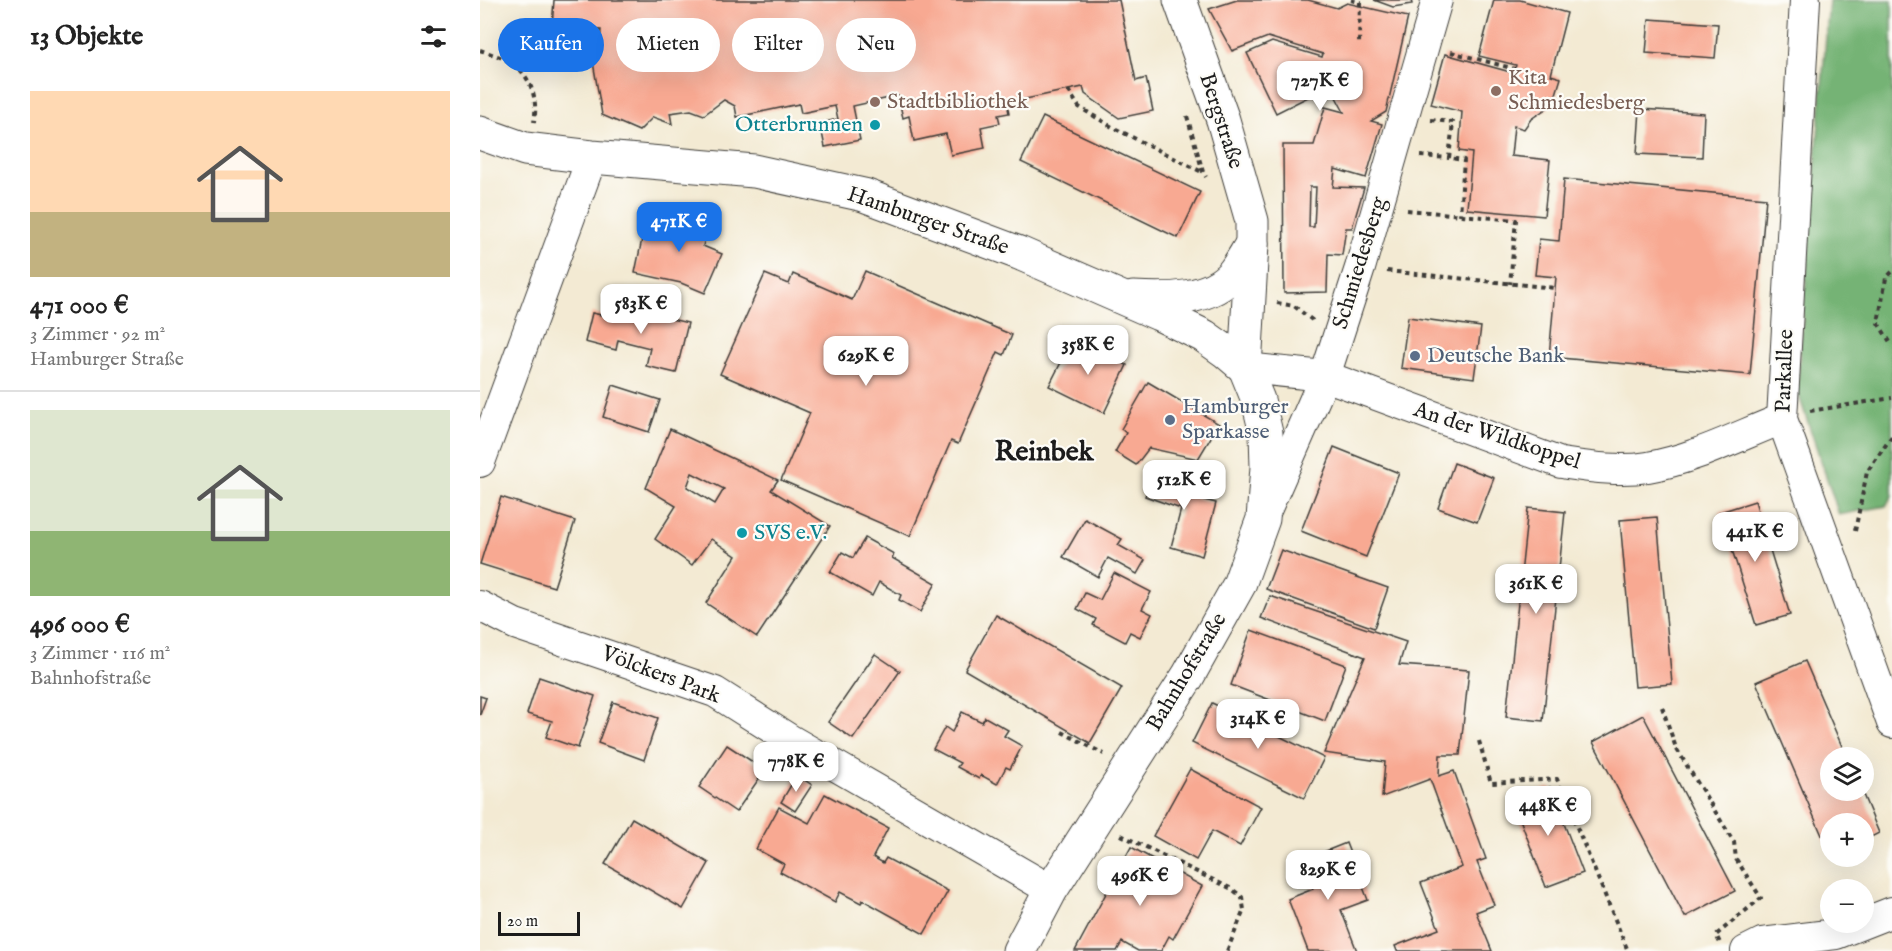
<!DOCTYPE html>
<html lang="de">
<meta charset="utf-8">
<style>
body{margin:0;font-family:"IM FELL English",serif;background:#f2f2f2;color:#222;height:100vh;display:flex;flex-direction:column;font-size:22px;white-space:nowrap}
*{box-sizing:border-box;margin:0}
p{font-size:20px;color:#767676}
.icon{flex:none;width:33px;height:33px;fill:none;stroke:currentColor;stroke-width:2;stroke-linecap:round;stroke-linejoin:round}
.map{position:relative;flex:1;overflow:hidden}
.sheet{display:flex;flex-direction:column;background:#fff;width:480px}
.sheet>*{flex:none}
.banner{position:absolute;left:18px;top:18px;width:570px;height:54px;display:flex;gap:12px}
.tools{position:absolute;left:1340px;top:747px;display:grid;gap:12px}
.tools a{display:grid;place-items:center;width:54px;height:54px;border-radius:50%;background:#fff;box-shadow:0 6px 24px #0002;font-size:30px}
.scale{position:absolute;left:18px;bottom:15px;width:82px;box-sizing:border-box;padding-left:6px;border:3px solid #1c1c1c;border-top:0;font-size:16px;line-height:21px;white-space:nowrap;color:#1c1c1c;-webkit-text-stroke:4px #fdfcf7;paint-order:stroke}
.price{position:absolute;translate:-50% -51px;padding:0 14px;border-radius:12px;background:#fff;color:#222;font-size:20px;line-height:39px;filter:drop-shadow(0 2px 3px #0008)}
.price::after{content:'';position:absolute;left:50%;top:36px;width:18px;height:14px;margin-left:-9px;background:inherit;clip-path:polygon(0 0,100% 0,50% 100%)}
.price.selected{background:#1a73e8;color:#fff}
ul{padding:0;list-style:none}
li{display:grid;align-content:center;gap:12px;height:318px;padding:0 30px}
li+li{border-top:2px solid #e0e0e0}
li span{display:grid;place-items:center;height:186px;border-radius:0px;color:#555}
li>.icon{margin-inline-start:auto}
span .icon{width:108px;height:108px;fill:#fffc;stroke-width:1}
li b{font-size:26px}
h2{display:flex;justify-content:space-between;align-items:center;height:72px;padding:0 30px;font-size:26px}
.pill{padding:0 21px;border-radius:27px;background:#fff;box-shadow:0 6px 24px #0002;font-size:21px;line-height:54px}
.pill.selected{background:#1a73e8;color:#fff}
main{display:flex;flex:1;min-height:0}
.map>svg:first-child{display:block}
.forest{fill:#74b374;stroke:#486848;stroke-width:1.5}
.building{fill:#f8a992;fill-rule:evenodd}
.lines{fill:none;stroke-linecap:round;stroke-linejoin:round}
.minor-casing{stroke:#3c3b37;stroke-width:32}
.major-casing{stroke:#3c3b37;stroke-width:35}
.path{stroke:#3c3b37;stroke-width:4;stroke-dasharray:4.5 4.5;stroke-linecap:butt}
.minor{stroke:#fff;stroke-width:30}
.major{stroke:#fff;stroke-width:33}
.education-dot{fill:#8d6e63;stroke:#fdfcf7;stroke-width:2}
.culture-dot{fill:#0f9aa8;stroke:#fdfcf7;stroke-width:2}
.service-dot{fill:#5c6f8a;stroke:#fdfcf7;stroke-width:2}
.labels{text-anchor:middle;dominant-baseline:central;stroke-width:4.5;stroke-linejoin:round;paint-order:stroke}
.education-label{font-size:22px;fill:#785e54;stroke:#fdfcf7;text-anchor:start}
.street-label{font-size:22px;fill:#1c1c1c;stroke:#fdfcf7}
.culture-label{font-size:22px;fill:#0d838f;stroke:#fdfcf7;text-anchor:end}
.service-label{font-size:22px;fill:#4e5e75;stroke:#fdfcf7;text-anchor:start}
.district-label{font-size:28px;font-weight:bold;fill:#1c1c1c;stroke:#fdfcf7}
</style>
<main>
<section class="sheet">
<h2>13 Objekte<svg class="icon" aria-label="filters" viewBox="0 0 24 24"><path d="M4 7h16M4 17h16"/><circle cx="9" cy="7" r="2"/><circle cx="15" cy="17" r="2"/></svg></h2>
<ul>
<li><span style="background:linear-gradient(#ffd9b3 65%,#c2b280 0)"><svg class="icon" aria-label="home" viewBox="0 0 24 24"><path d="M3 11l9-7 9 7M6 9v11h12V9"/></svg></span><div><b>471 000 €</b><p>3 Zimmer · 92 m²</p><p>Hamburger Straße</p></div></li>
<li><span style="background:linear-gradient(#dfe7d0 65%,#8fb573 0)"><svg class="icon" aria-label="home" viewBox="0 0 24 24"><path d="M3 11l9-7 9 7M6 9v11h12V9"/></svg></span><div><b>496 000 €</b><p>3 Zimmer · 116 m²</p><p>Bahnhofstraße</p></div></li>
</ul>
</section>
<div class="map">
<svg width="1412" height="951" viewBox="0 0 1412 951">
<rect width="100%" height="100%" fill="#fdfcf7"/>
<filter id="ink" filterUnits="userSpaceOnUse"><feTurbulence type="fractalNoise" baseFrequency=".0167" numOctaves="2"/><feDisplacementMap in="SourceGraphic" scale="12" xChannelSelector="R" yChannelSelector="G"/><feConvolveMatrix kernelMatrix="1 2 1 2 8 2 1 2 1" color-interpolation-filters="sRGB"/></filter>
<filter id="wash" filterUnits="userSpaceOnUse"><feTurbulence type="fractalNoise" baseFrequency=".008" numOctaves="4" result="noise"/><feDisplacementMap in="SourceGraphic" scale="24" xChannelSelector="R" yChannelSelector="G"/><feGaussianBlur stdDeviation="1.35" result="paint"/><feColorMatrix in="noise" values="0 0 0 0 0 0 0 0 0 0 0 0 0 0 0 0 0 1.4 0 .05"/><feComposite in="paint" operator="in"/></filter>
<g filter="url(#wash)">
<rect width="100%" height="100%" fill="#f3ead3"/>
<!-- forest -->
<polygon class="forest" points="1349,0 1412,0 1412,495 1406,506 1359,515 1317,390"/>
<g id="blocks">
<!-- building -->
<g class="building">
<polygon points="74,0 639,0 656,81 666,78 673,111 639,118 605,94 603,87 527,103 529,113 518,115 520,123 501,127 505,148 471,155 466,134 434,141 429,116 423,118 418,96 373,106 380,140 345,147 340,123 358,119 355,106 321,113 319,104 257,117 255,106 244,100 224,115 211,110 190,113 192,124 173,117 159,131 122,115 112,56 120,49 121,30 72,27"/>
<path d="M757,0H828L857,8L867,3L928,17L906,112L891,121L902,124L886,178L855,169L853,187L884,188L872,228H866L862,255L848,254L847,292L804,293L803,145H834L845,107L864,112L850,86L796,113L767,53L792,42L842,57L843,54L788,37L752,51L729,9ZM830,187H836L834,227H829Z"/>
<polygon points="894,0 931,0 932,4 913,7"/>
<polygon points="1014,0 1040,0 1087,13 1071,75 1081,78 1073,104 1051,119 1044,129 1034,126 1031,156 1070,160 1064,216 987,209 992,153 979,151 982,112 951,104 965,54 1034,73 1036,65 999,56"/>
<polygon points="1169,19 1238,24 1235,58 1166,53"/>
<polygon points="1160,109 1224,113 1222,157 1157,154"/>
<polygon points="563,117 720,192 698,238 541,162"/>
<polygon points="1084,179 1286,198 1270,375 1069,357 1076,277 1055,275 1059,239 1079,241"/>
<polygon points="195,212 226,219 224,228 227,228 223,246 242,254 225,293 201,283 155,273 163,234 175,236 179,217 193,221"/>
<polygon points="385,271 532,335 524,355 518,352 478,444 471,441 430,536 301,480 330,413 240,374 285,274 309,284 313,274 372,300"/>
<polygon points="137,306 208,323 196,373 166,366 170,348 138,340 136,350 105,342 112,313 135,318"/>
<polygon points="928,317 1001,327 994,378 921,368"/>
<polygon points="593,339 647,365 624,413 569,386"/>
<polygon points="668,382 739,424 718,459 669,448 656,465 635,452 646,433 641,429"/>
<polygon points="133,385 180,400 169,432 123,417"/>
<path d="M190,429L298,480L291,490L350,526L277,637L226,603L256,556L231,539L212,565L175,539L196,506L166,488ZM212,473L244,489L235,504L207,487Z"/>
<polygon points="854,447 919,473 886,557 821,531"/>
<polygon points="974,463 1014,478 997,522 958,508"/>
<polygon points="675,470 710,480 705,495 736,503 722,556 691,547 701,509 665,496"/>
<polygon points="21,497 95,521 74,587 0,564"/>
<polygon points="1275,501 1310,615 1276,625 1240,512"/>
<polygon points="1048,508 1085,512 1063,721 1026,717"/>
<polygon points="1177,517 1192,684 1155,687 1140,520"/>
<polygon points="605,519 642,539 638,545 665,560 657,574 628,558 618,577 583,557"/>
<polygon points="385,538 414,554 412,558 456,583 440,612 419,600 421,595 399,582 392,596 350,572 362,552 373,558"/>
<polygon points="801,550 908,588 894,628 786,589"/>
<polygon points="634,573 671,592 662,609 672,614 660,637 650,632 645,642 613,625 616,619 597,609 605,593 620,600"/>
<polygon points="790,596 926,642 919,665 989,670 980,755 960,755 959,776 974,771 1006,859 997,862 1014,905 996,912 1012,951 917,951 915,946 959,929 941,883 982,867 950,779 902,797 905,762 844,753 885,657 781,618"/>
<polygon points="516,615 642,688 610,743 485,670"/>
<polygon points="771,630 866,665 845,721 751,685"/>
<polygon points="395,654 420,671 373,739 348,722"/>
<polygon points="1325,661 1367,758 1350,758 1350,790 1381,790 1399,833 1383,841 1383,824 1350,824 1350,854 1276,682"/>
<polygon points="59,677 115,696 98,748 66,737 72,721 47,714"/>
<polygon points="0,696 6,698 0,715"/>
<polygon points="133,702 178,718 164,760 118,743"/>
<polygon points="732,703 844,758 824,798 712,743"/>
<polygon points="482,712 502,722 505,717 528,730 524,736 542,746 530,769 526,767 517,784 501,775 499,779 477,767 480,763 453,749 465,727 472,732"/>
<polygon points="1163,715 1255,891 1205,917 1113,742"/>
<polygon points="247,745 285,770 256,812 219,787"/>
<polygon points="710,769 781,807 760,846 732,831 716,860 673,836"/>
<polygon points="317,775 332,785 315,811 301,802"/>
<polygon points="1070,787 1103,873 1066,887 1033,801"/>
<polygon points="345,794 408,828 393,857 403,863 406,858 468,891 444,934 383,900 381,903 360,892 355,902 300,872 304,864 276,849 299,807 329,823"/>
<polygon points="152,818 229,863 203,909 125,864"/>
<polygon points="866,843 888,900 861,910 877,951 828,951 808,899 833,889 821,861"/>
<polygon points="651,847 722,886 693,939 689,936 681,951 658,951 642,942 637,951 595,951"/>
</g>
</g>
</g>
<g filter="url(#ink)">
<use href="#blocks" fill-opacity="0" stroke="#3c3b37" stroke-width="1.5"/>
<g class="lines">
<defs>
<g id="minor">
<polyline points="1325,0 1302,419 1412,723"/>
<path d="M765,368L845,376L1081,463C1109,467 1139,472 1168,467C1214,459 1258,436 1302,419"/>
<polyline points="0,462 112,157"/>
<polyline points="787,508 845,376 880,268 957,0"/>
<polyline points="0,606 35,624 235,692 309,739 571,890"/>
<polyline points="1266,951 1282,943 1356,934 1412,912"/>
</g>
<g id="major">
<polyline points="0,133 45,149 112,157 274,171 384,195 539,253 679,314 724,336 745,351 765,368"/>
<path d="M653,298C686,300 731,301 754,272C761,263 766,253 772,244"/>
<polyline points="539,951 571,890 708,676 759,585 783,519 787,467 786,433 778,400 765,368 772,244 772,221 743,120 700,0"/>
</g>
</defs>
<!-- minor casing -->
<use href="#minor" class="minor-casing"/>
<!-- major casing -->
<use href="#major" class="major-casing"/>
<!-- path -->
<g class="path">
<polyline points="871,0 880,2 879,44"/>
<path d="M0,50C11,54 26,58 35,65C52,79 58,101 54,122"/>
<polyline points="971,52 1035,69"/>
<polyline points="588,90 599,107 634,128 722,172"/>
<polyline points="707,116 723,172 726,177"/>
<polyline points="951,120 973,122 969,158 984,160 980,215"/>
<polyline points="940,156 969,158"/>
<polyline points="927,210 1036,220 1030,284"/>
<polyline points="907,271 1075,288"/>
<polyline points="1412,272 1406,278 1398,323 1412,345"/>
<polyline points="797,303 814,306 832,320 833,323"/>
<polyline points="1330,411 1412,398"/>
<polyline points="1375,531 1387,472 1412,436"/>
<polyline points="1182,707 1196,748 1254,842 1256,859 1281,898 1236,935 1240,943"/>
<polyline points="582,732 624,754"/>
<polyline points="999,741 1011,783 1077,779 1148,951"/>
<polyline points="641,835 752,889 762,897 764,910 747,951"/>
</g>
<!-- minor -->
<use href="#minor" class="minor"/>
<!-- major -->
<use href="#major" class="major"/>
</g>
</g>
<!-- markers -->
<g class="education-dot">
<circle cx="1016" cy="91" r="6"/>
<circle cx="395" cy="102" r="6"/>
</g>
<g class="culture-dot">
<circle cx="395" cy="125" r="6"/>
<circle cx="262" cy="533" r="6"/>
</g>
<g class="service-dot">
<circle cx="935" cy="356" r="6"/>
<circle cx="690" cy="420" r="6"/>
</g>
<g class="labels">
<!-- education labels -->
<g class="education-label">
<text x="1028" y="78">Kita<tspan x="1028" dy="25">Schmiedesberg</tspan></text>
<text x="407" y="102">Stadtbibliothek</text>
</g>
<!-- street labels -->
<g class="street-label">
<text transform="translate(741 121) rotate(72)">Bergstraße</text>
<text transform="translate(448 221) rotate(19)">Hamburger Straße</text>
<text transform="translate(880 263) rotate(-73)">Schmiedesberg</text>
<text transform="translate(1305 371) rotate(-88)">Parkallee</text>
<text transform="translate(1017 436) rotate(18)">An der Wildkoppel</text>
<text transform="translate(707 672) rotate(-59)">Bahnhofstraße</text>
<text transform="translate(181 675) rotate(21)">Völckers Park</text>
</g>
<!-- culture labels -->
<g class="culture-label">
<text x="383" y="125">Otterbrunnen</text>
<text x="274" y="533" text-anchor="start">SVS e.V.</text>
</g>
<!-- service labels -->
<g class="service-label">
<text x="947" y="356">Deutsche Bank</text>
<text x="702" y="407">Hamburger<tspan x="702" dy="25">Sparkasse</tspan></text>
</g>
<!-- district labels -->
<g class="district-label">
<text x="564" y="452">Reinbek</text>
</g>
</g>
</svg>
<div class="tools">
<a><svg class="icon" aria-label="layers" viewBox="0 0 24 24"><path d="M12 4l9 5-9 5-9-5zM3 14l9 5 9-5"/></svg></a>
<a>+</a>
<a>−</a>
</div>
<div class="scale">20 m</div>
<b class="price" style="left:840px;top:112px">727K €</b>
<b class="price selected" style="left:199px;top:253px">471K €</b>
<b class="price" style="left:161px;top:335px">583K €</b>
<b class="price" style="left:608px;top:376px">358K €</b>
<b class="price" style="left:386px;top:387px">629K €</b>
<b class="price" style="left:704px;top:511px">512K €</b>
<b class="price" style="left:1275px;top:563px">441K €</b>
<b class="price" style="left:1056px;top:615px">361K €</b>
<b class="price" style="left:778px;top:750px">314K €</b>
<b class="price" style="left:316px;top:793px">778K €</b>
<b class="price" style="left:1068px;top:837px">448K €</b>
<b class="price" style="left:848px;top:901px">829K €</b>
<b class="price" style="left:660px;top:907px">496K €</b>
<div class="banner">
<a class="pill selected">Kaufen</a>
<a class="pill">Mieten</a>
<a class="pill">Filter</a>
<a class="pill">Neu</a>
</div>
</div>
</main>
